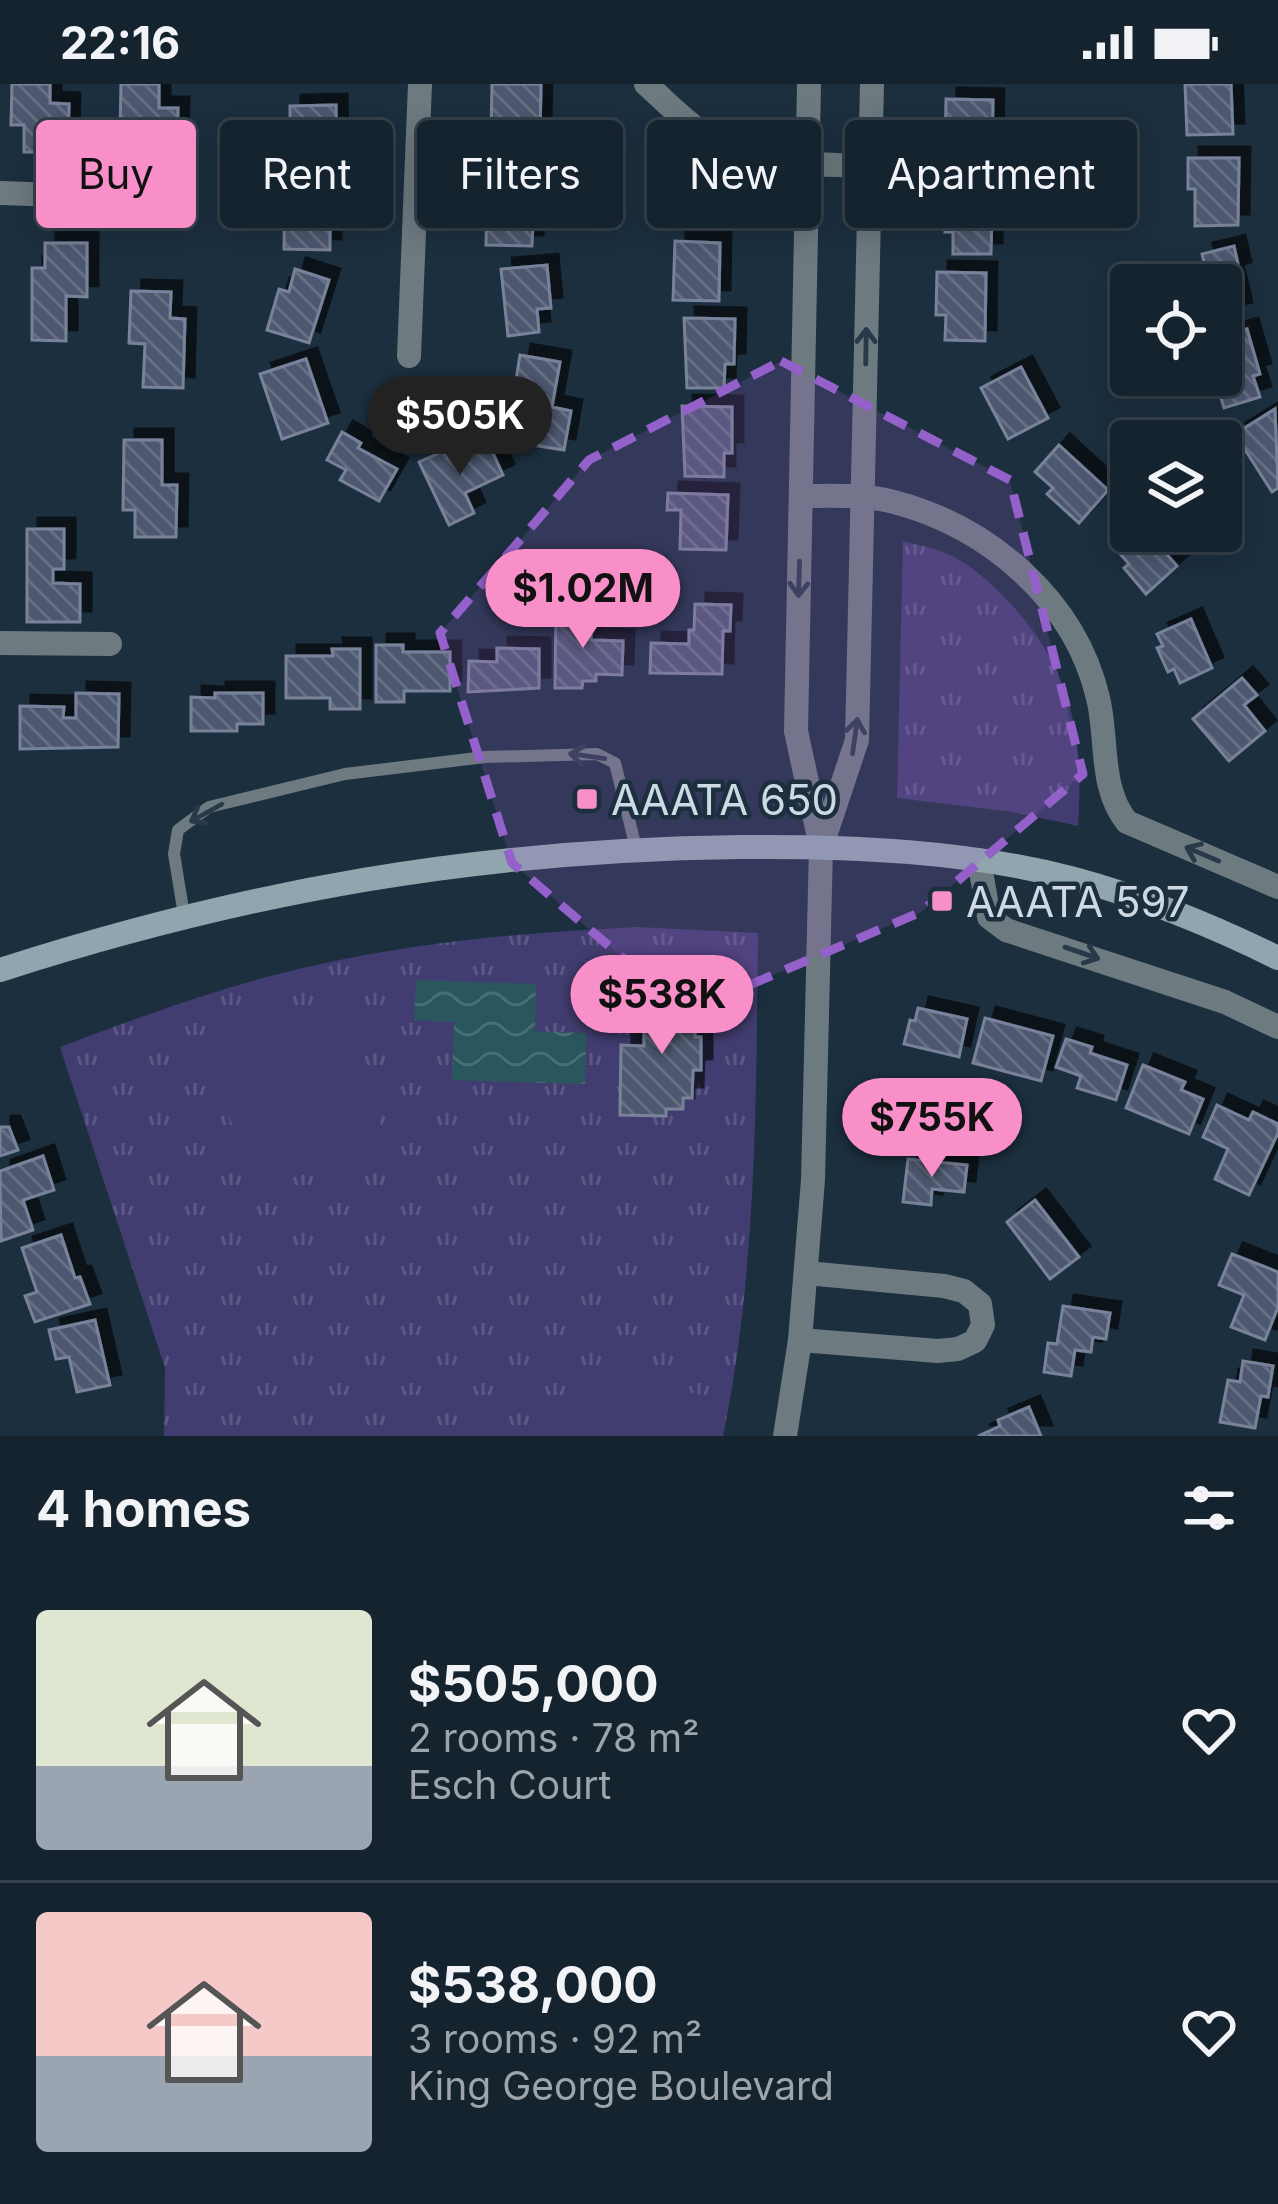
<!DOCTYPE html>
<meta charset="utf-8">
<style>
body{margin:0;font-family:Inter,sans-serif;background:#1e2b37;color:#f1f3f6;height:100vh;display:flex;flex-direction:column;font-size:45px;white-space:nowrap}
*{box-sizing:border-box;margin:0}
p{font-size:39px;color:#9da4aa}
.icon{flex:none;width:66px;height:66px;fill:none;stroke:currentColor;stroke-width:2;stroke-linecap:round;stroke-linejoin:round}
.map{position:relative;height:1352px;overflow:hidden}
.details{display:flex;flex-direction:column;background:#15232f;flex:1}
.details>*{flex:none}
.guide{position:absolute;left:36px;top:36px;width:1206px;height:108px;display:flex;gap:24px}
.buttons{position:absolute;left:1110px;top:180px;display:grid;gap:24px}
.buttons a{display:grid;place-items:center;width:132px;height:132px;border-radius:12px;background:#15232f;box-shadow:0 6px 30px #0003,0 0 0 3px #34404b;font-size:60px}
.price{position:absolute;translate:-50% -102px;padding:0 27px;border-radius:42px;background:#f98fc8;color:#111;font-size:39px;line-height:78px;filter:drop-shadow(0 3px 6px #0008)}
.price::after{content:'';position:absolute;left:50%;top:72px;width:36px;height:27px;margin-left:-18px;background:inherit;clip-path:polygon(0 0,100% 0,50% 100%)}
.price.on{background:#222;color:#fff}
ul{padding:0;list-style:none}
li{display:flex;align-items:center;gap:36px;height:300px;padding:0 36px}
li+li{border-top:3px solid #34404b}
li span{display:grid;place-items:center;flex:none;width:336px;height:240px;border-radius:12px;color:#555}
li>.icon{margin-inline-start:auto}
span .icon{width:144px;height:144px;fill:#fffc;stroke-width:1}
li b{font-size:51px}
h2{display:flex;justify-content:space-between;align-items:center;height:144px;padding:0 36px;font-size:51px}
.tag{padding:0 42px;border-radius:12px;background:#15232f;box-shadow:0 6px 30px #0003,0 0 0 3px #34404b;font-size:42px;line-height:108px}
.tag.on{background:#f98fc8;color:#111}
.status{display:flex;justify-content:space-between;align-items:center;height:84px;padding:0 60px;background:#15232f;direction:ltr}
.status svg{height:33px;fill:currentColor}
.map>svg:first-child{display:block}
.grass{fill:url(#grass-tufts)}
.garden{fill:#423d70}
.water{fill:url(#water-waves)}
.building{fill:url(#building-back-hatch);stroke:#78829a;stroke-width:3;filter:url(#shadow)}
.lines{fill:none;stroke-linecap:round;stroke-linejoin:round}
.service{stroke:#6d7a7f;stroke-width:12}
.minor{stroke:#6d7a7f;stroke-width:24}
.secondary{stroke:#91a5ae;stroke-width:24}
.oneway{stroke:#283a49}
.marked{fill:#9460ca;fill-opacity:0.2;stroke:#9460ca;stroke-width:9;stroke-dasharray:24 15;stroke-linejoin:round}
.poi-dot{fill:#f98fc8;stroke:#1c2f3f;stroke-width:4.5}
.labels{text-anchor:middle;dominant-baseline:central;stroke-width:9;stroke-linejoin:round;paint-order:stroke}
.poi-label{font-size:42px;fill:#cdd9e3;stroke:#1c2f3f;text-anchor:start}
</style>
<div class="status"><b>22:16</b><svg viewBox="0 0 49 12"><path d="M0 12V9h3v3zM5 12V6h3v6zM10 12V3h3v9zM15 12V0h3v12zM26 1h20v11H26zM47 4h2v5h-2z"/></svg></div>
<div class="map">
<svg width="1278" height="1352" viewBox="0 0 1278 1352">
<defs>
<pattern id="grass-tufts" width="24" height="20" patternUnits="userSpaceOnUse" patternTransform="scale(3)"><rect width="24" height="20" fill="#423d70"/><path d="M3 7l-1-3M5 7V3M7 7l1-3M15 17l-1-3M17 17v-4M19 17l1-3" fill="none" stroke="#5c5884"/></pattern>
<pattern id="water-waves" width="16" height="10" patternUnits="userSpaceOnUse" patternTransform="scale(3)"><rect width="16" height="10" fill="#2a575d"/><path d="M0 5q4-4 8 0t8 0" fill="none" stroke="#486f74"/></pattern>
<pattern id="building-back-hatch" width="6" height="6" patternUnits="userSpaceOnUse" patternTransform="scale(3)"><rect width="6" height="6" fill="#4e586f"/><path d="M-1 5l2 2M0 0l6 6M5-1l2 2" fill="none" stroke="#666f83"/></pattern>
<filter id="shadow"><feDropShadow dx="11" dy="-11" stdDeviation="0" flood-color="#0009"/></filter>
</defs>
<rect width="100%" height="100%" fill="#1c2f3f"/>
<!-- grass -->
<g class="grass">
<path d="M903,457C917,461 934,464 948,470C970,480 991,499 1007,516C1072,584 1084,651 1078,742L1014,728L897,714Z"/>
<path d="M638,843L758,849C756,1017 757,1187 723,1352H164L165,1284L60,963C145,931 231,899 321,880C425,857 531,848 638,843Z"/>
</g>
<!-- garden -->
<g class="garden">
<polygon points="346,913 388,1067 250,1105 207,951"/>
<polygon points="569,1285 723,1315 715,1352 555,1352"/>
</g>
<!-- water -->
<polygon class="water" points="416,896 536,900 535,947 586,949 585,1000 452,996 454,938 414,936"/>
<!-- building -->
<g class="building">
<polygon points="12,0 50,0 50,19 69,20 68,69 24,68 24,41 11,41"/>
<polygon points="121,0 159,0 159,24 178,24 177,73 133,72 133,46 120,46"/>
<polygon points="492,0 541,0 540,50 491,49"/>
<polygon points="1185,0 1231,0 1233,50 1187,51"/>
<polygon points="946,15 993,16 992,67 986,67 986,84 952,83 953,75 945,75"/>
<polygon points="336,21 337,79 262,80 261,49 290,48 290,22"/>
<polygon points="1188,74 1239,74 1238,141 1195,142 1195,105 1188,105"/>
<polygon points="496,94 533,95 533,123 547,123 546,137 533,137 532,162 486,161 487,118 496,118"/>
<polygon points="285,96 322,97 322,123 330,123 330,166 284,165"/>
<polygon points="946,102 976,103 975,127 992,127 991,170 953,170 953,148 945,148"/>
<polygon points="675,157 720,159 719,217 673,216"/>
<polygon points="45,159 87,159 87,213 66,212 66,257 32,256 32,184 45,184"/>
<polygon points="1234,162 1240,189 1232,191 1241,229 1221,233 1221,201 1196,201 1194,194 1207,191 1202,170"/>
<polygon points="547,181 551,224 537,225 539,248 508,252 501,185"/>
<polygon points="295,185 329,196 309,259 267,246 279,205 289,208"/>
<polygon points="937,188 986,189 985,257 945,256 946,231 936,231"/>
<polygon points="131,207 171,208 170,234 185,235 183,304 143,303 145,260 129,259"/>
<polygon points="684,234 735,235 734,280 725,280 724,304 687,304"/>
<polygon points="1247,245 1260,290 1253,292 1260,313 1224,324 1214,291 1221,291 1221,279 1225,278 1221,253"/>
<polygon points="520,271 560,278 552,323 571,327 564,366 538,362 541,346 500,338 508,294 516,296"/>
<polygon points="306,275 328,339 282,355 260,290"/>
<polygon points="1021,283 1048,334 1008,355 981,304"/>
<polygon points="682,322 732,323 732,369 724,369 724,393 685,392"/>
<polygon points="1275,325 1278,404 1272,408 1235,350"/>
<polygon points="342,348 361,359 358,364 397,385 379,417 340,396 346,386 327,376"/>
<polygon points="124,356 162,356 162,401 177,401 176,453 135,453 135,426 123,426"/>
<polygon points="487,356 503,391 465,409 474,429 449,441 419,378 444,367 448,375"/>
<polygon points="1059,361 1108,406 1079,439 1047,410 1053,404 1035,388"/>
<polygon points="668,409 728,411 726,466 680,465 681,426 667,426"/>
<polygon points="1131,438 1131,447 1146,447 1177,482 1146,510 1124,484 1129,480 1109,457"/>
<polygon points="27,445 64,445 64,485 53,485 53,499 80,500 80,538 27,538"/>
<polygon points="695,520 731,521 730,547 723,547 722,590 650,589 651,559 689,560 689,546 694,546"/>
<polygon points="556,525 592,526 591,556 623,557 622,591 596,590 596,597 583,597 582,604 555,604"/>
<polygon points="1191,535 1212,584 1180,599 1174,585 1168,588 1157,564 1163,562 1157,550"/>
<polygon points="376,561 403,561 403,568 450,568 450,607 404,607 404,618 376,618"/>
<polygon points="497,564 539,565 539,604 468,608 469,577 497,578"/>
<polygon points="332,565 360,565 360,625 330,625 330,614 286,614 286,572 333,572"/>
<polygon points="1242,594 1257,611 1244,621 1265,647 1229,677 1193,635"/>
<polygon points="76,609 119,610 118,663 20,665 20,622 64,623 63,634 76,634"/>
<polygon points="215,609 263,609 263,640 237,640 237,647 191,647 191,613 215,614"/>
<polygon points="644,907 695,908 695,953 701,953 701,986 693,986 692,1014 683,1014 683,1025 666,1025 666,1032 620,1031 621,961 644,962"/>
<polygon points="918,924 967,935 959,973 904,960 910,936 915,937"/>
<polygon points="985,934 1053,952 1041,997 973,979"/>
<polygon points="1066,955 1092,963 1090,969 1127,981 1116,1016 1077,1004 1081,992 1056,983"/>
<polygon points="1143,981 1185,998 1181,1006 1203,1015 1189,1050 1126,1024"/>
<polygon points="1217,1021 1249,1036 1253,1028 1278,1040 1278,1049 1249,1111 1215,1095 1228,1065 1203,1053"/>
<polygon points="0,1043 9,1043 18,1066 0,1072"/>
<polygon points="43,1072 54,1106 23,1116 33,1146 1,1157 0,1087"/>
<polygon points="908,1075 967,1081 964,1108 932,1105 931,1121 903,1118"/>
<polygon points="1035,1116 1079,1173 1050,1195 1007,1138"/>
<polygon points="61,1151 75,1194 80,1193 90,1220 35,1238 25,1212 37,1208 22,1164"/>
<polygon points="1232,1170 1278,1188 1278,1223 1265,1256 1231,1243 1244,1211 1219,1201"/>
<polygon points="1063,1222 1110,1229 1106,1255 1093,1253 1091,1268 1075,1266 1071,1292 1044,1288 1048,1259 1057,1260"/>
<polygon points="95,1236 110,1301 77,1308 69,1273 56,1275 49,1246"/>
<polygon points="1243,1277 1273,1282 1268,1313 1261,1312 1255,1344 1220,1338 1228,1296 1240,1298"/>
<polygon points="1029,1323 1041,1352 978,1352 1000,1342 998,1336"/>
</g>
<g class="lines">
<!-- service -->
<polyline class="service" points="184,831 174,770 178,746 209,723 345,690 485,673 597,670 615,679 636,764"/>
<!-- minor -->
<g class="minor">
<path d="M646,0C664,16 683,36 704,50C754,83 812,80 870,82"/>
<polyline points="0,109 150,114"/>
<polyline points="409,272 420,0"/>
<path d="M802,412C832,412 865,410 894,418C989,443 1075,516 1098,614C1108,654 1099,704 1127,738L1278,803"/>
<polyline points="0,559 110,560"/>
<polyline points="822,761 857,656 872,0"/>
<polyline points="979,776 989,833 1006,846 1225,918 1278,943"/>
<polyline points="800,1256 938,1267 958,1265 975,1257 983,1241 980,1220 964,1207 944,1202 807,1189"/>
<polyline points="785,1352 800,1256 813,1096 821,763 796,647 809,0"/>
</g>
<!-- secondary -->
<path class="secondary" d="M0,886C250,806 478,766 741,763C852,762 967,767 1075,795C1145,814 1213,842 1278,874"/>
</g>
<!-- one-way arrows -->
<defs><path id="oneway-shaft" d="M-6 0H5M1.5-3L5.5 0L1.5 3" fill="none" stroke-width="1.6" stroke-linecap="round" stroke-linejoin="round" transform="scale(3)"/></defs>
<g class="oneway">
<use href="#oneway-shaft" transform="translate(866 262) rotate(-89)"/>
<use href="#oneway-shaft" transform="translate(799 495) rotate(92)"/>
<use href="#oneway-shaft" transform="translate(855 652) rotate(-82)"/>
<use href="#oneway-shaft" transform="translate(587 672) rotate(-172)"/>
<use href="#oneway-shaft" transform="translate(206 729) rotate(151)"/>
<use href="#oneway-shaft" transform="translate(1202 770) rotate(-157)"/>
<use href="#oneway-shaft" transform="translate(1082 869) rotate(19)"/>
</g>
<!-- marked area -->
<path class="marked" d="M781,277L1010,396L1083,690L921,828L686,928L512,779L440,549L589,376Z"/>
<!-- markers -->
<g class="poi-dot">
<rect x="575" y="703" width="24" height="24" rx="6"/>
<rect x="930" y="805" width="24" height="24" rx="6"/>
</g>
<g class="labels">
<!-- poi labels -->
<g class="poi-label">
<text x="611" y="715">AAATA 650</text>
<text x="966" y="817">AAATA 597</text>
</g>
</g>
</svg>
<div class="buttons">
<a><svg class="icon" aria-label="locate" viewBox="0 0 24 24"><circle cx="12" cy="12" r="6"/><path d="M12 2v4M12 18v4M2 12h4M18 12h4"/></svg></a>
<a><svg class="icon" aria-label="layers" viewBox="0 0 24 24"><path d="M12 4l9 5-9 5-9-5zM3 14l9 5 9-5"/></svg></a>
</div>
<b class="price on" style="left:460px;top:394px">$505K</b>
<b class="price" style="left:583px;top:567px">$1.02M</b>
<b class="price" style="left:662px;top:973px">$538K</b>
<b class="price" style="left:932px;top:1096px">$755K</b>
<div class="guide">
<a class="tag on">Buy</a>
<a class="tag">Rent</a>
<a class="tag">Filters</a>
<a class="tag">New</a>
<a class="tag">Apartment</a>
</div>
</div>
<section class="details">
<h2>4 homes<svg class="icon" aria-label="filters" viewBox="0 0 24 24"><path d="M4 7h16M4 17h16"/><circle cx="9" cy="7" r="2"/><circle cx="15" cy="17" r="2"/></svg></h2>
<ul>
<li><span style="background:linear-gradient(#dfe7d0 65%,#9aa5b1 0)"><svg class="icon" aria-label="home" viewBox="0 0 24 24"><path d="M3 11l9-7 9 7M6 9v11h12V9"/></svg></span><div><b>$505,000</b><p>2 rooms · 78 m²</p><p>Esch Court</p></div><svg class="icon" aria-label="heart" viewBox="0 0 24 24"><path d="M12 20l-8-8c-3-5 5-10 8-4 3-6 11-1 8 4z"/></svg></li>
<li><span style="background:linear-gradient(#f6c9c9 60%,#9aa5b1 0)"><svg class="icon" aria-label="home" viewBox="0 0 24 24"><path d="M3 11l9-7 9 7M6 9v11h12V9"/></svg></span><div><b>$538,000</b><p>3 rooms · 92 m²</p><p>King George Boulevard</p></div><svg class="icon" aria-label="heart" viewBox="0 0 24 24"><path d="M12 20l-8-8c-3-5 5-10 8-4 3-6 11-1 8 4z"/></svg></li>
</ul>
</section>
